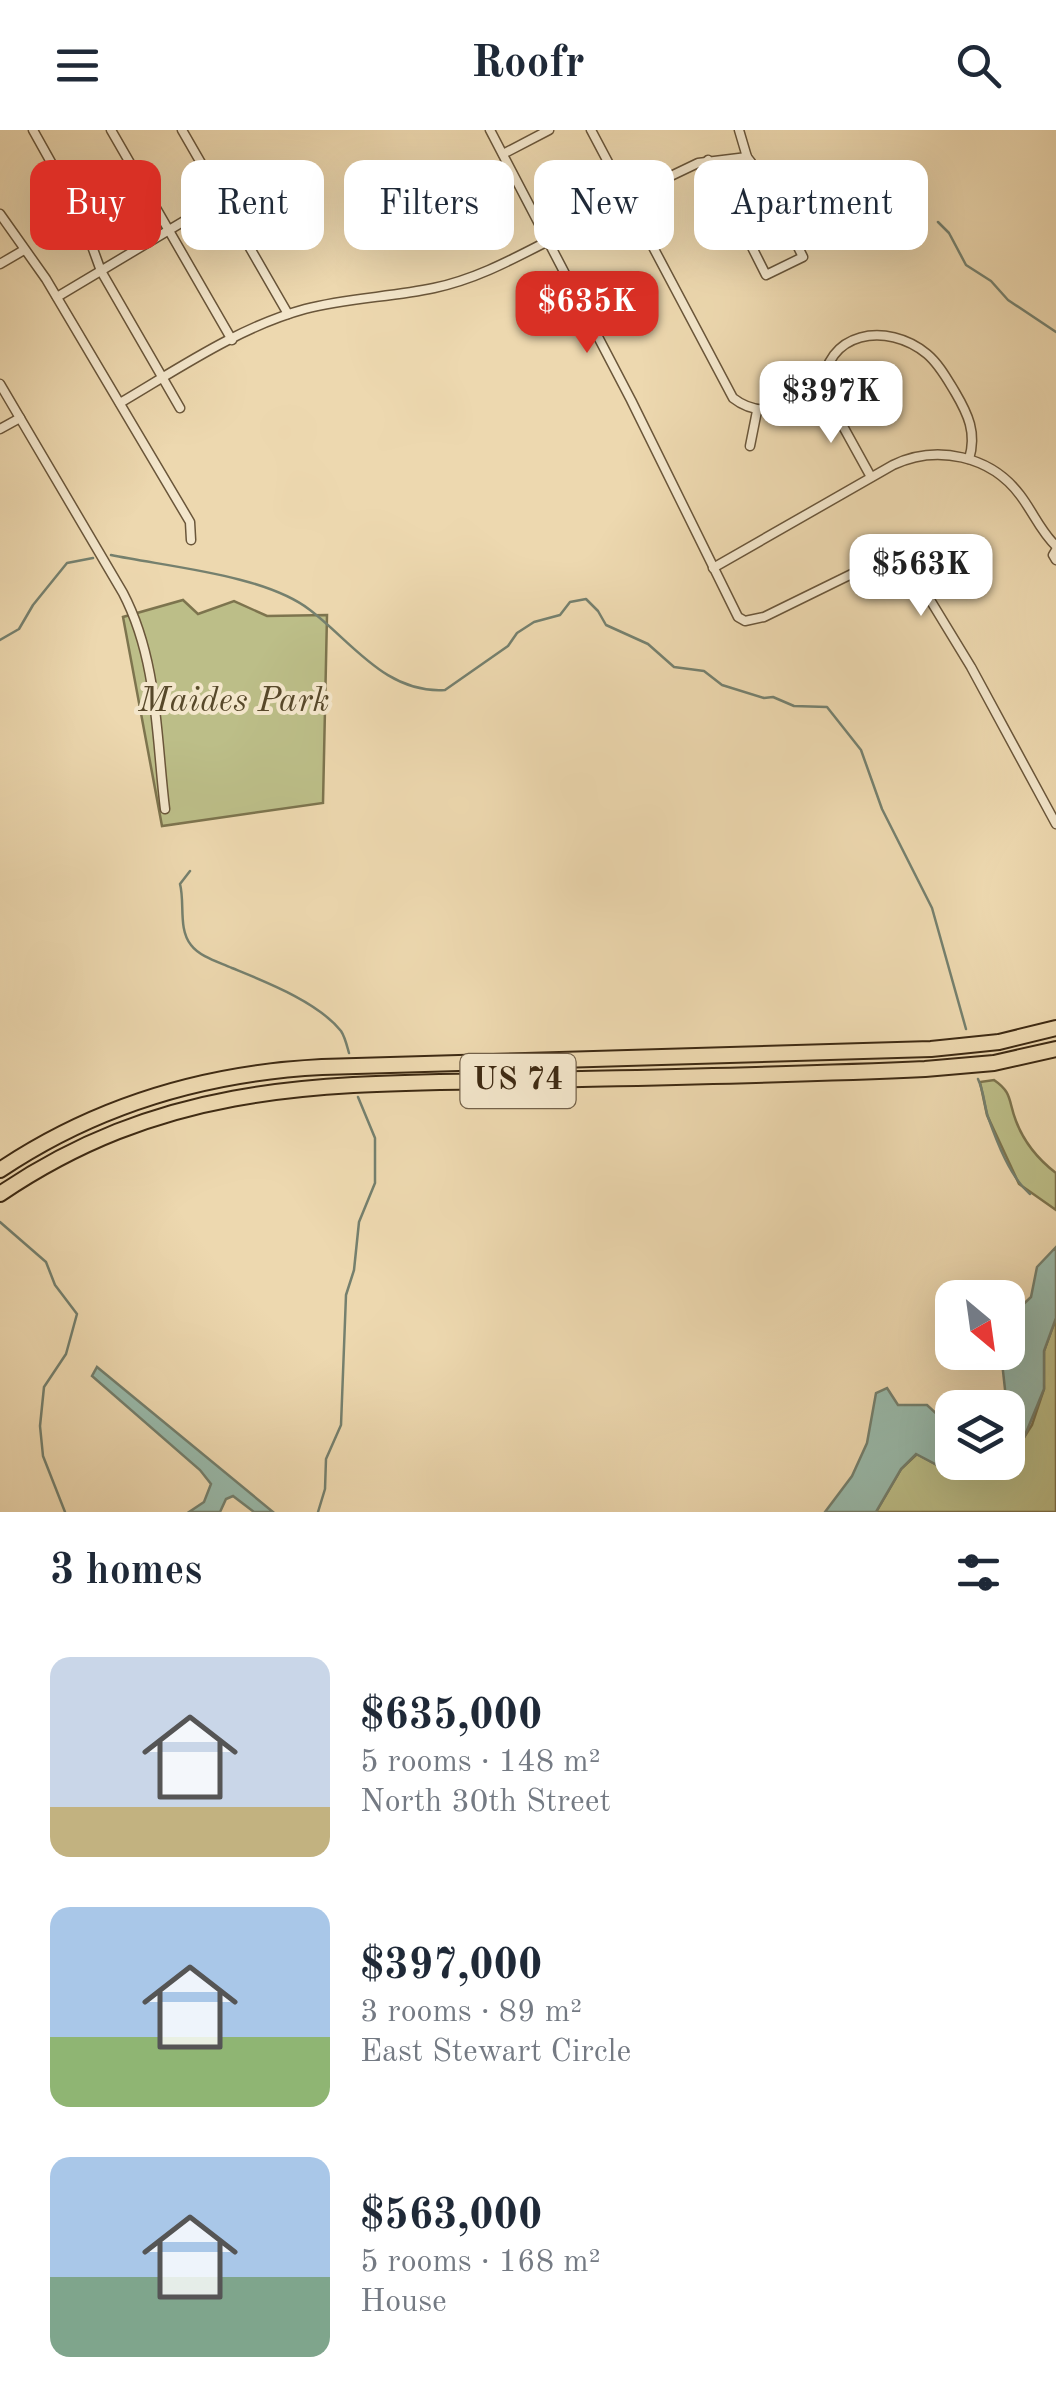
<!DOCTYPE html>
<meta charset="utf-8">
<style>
body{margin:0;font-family:"Old Standard TT",serif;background:#f6f6f7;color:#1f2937;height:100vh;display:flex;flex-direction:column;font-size:38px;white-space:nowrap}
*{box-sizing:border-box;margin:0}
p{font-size:32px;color:#747a83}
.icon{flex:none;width:55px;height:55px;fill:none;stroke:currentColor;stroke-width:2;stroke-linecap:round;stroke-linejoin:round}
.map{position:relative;height:1382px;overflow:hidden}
.panel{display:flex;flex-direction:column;background:#fff;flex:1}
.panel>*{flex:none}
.guide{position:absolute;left:30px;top:30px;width:998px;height:90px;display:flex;gap:20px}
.needle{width:65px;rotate:151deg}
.fabs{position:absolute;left:935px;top:1150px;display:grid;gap:20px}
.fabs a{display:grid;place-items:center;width:90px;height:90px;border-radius:20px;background:#fff;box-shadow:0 10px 40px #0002;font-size:50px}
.price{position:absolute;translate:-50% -85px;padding:0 22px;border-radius:20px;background:#fff;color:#222;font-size:32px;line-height:65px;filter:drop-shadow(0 2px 5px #0008)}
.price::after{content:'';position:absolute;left:50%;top:60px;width:30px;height:22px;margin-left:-15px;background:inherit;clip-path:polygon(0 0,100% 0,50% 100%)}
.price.current{background:#d93025;color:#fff}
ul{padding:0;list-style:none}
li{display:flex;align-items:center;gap:30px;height:250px;padding:0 50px}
li span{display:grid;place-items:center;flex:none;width:280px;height:200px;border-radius:20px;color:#555}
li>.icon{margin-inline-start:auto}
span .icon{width:120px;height:120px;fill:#fffc;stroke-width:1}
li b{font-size:42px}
h2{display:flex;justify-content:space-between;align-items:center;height:120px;padding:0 50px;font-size:42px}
.chip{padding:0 35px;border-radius:20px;background:#fff;box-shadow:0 10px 40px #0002;font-size:35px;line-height:90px}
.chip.current{background:#d93025;color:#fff}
header{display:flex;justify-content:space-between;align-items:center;height:130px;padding:0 50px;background:#fff;font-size:45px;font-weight:700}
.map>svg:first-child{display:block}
.green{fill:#bcbe88;stroke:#7d744e;stroke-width:2.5}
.water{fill:#99baab;stroke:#75806e;stroke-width:2.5}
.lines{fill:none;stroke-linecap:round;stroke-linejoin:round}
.stream{stroke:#75806e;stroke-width:2.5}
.minor-casing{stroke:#6a563a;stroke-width:11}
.motorway-casing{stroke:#3e2a13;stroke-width:18}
.minor{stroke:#f3e6cb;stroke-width:8}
.motorway{stroke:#edd8af;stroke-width:14}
.labels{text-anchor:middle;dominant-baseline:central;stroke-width:8;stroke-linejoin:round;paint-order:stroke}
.shield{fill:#f3e6cb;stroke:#74624a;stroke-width:2.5}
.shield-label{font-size:32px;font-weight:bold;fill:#3e2a13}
.park-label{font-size:35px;font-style:italic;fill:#57482a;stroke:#f3e6cb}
</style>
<header><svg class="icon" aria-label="menu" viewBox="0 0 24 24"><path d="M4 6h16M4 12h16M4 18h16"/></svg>Roofr<svg class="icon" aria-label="search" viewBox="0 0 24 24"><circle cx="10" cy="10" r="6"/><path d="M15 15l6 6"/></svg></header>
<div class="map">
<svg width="1056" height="1382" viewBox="0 0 1056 1382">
<rect width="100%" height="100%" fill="#edd8af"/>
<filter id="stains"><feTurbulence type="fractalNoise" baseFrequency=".002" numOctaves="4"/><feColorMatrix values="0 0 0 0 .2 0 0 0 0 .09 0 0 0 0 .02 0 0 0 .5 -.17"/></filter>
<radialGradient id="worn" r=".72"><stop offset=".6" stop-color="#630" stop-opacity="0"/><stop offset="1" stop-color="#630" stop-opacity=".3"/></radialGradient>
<!-- green -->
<g class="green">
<polygon points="183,470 198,484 234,471 267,486 327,485 323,673 162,696 123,487"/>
<path d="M994,950C1013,963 1008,971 1016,991C1024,1012 1039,1030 1056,1043V1080L1019,1054L987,985L980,952Z"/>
<polygon points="1056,1188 1056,1382 876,1382 901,1339 917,1324 939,1336 986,1344 995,1333 1008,1332 1008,1318 1023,1309 1032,1295 1044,1259 1044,1221"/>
</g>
<!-- water -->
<g class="water">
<polygon points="1056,1117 1056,1188 1044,1221 1044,1259 1023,1310 1008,1318 1008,1278 1003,1277 1006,1268 1001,1223 1008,1222 1008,1195 1013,1184 1031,1167 1037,1137"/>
<polygon points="97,1237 273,1382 254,1382 233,1366 226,1369 220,1382 189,1382 204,1372 211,1354 200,1340 92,1246"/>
<polygon points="887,1258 898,1275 927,1275 952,1298 952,1332 995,1333 987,1344 939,1336 916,1324 901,1339 876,1382 825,1382 852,1346 867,1313 876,1263"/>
</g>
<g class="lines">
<!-- stream -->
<g class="stream">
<polyline points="938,92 949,103 966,135 991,151 1008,170 1056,202"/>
<path d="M111,425C169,437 265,445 310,480C352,512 386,564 445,560L508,516L517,503L534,492L560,485L570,472L586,469L598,481L606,495L648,514L674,537L704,541L722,555L764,568L773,567L794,576L827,577L861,620L882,679L932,778L966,899"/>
<polyline points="0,510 19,499 33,475 67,433 93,428"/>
<path d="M190,741L180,754C185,773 178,799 191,815C200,827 219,832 232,838C266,852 318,872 341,901C345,907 347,916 349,923"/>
<path d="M978,949C984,962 984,974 988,987C997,1012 1010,1047 1030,1064"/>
<polyline points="0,1092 46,1132 55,1155 77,1184 66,1224 44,1257 40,1296 43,1326 65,1382"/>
<polyline points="318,1382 325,1359 326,1329 341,1295 346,1165 354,1140 359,1092 375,1053 375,1008 358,967"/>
</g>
<defs>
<g id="minor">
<polyline points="33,0 81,86 101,141 180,278"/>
<polyline points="111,0 232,210"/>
<polyline points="182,0 288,184"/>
<polyline points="490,0 631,270 738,487 745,491 764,487 866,437 892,435 918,450 971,537 1056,694"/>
<path d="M591,0L733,268C762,291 793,275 825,266"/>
<polyline points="503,24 549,0"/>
<polyline points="708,30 766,145 803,127 764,49 747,27 739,0"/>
<polyline points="627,67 698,33 747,27"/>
<polyline points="0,84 46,149 190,392 191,410"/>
<polyline points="0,134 24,120"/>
<polyline points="57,167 221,69"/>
<path d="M0,254L123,463C158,530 156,606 165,679"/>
<path d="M120,273C178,239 239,197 305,179C347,168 392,167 434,158C476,149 511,130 548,111"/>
<polyline points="0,299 20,288"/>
<polyline points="750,316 757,281"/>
<path d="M871,347L823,260C824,201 887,191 927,224C939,234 947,249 955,262C968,284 977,303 969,329"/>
<polyline points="1056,420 1053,425 1056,430"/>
<path d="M713,438L893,335C937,314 991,326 1020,365C1033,382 1041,402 1056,416"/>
</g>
<g id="motorway">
<path d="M0,1040C97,975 206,943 322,937L931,919L999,912L1056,898"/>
<path d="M0,1064C176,945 337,955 539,950C667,947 796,945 925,939L994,933L1056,919"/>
</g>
</defs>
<!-- minor casing -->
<use href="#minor" class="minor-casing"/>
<!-- motorway casing -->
<use href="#motorway" class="motorway-casing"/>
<!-- minor -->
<use href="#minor" class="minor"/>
<!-- motorway -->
<use href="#motorway" class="motorway"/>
</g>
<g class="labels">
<!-- shield labels -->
<rect class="shield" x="460.5" y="924" width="115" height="54" rx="8"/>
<g class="shield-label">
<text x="518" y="951">US 74</text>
</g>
<!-- park labels -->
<g class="park-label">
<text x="234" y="571">Maides Park</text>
</g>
</g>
<rect width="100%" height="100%" filter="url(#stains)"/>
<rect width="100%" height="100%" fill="url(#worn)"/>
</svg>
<div class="fabs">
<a><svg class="needle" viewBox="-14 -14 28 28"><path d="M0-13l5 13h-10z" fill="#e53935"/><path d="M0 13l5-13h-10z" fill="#747a83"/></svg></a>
<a><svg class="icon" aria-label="layers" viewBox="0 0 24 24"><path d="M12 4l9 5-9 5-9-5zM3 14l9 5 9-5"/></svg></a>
</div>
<b class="price current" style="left:587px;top:226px">$635K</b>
<b class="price" style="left:831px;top:316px">$397K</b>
<b class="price" style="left:921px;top:489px">$563K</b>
<div class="guide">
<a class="chip current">Buy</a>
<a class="chip">Rent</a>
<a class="chip">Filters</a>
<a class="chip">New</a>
<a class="chip">Apartment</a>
</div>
</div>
<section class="panel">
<h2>3 homes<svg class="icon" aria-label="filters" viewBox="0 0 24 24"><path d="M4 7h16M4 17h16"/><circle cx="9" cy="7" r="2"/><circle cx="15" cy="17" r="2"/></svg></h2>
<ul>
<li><span style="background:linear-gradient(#c9d6e8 75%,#c2b280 0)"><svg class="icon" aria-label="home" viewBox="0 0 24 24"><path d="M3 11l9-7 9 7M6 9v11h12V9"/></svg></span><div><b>$635,000</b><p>5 rooms · 148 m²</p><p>North 30th Street</p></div></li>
<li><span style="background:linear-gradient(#a9c7e8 65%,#8fb573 0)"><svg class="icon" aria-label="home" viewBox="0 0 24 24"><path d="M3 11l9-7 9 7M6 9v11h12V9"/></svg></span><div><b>$397,000</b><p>3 rooms · 89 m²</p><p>East Stewart Circle</p></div></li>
<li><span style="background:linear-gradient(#a9c7e8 60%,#7fa58c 0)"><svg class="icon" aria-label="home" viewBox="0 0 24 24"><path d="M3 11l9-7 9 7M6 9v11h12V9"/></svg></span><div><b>$563,000</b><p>5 rooms · 168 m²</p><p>House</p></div></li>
</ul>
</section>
